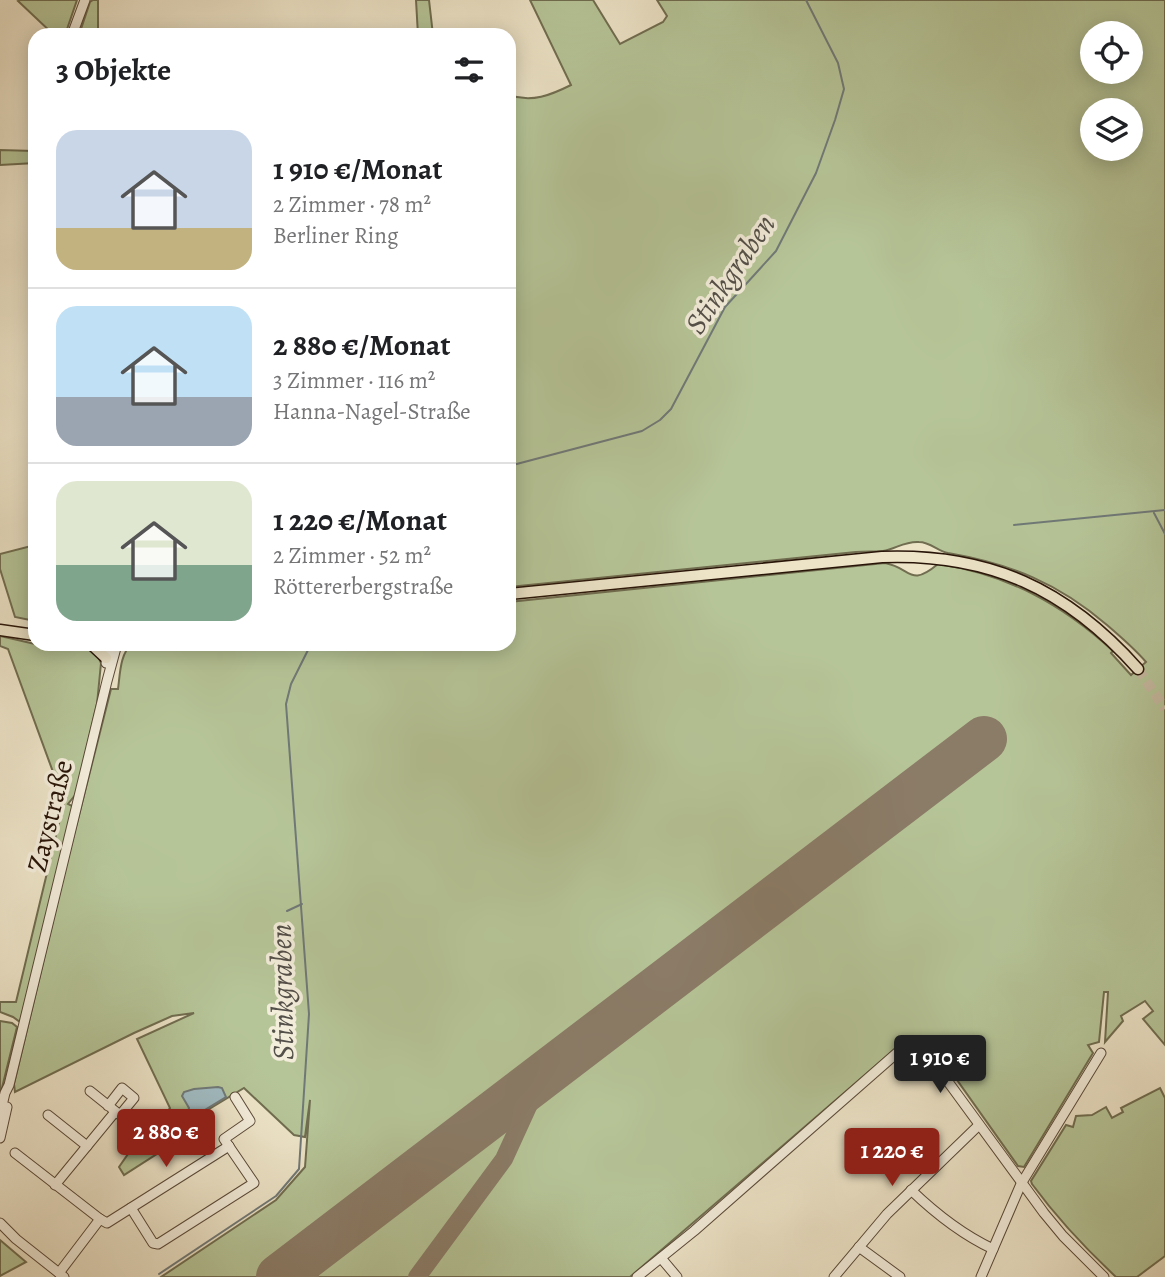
<!DOCTYPE html>
<html lang="de">
<meta charset="utf-8">
<style>
body{margin:0;font-family:Alegreya,serif;background:#f6f6f6;color:#202124;height:100vh;display:flex;flex-direction:column;font-size:26px;white-space:nowrap}
*{box-sizing:border-box;margin:0}
p{font-size:23px;color:#757577}
.icon{flex:none;width:38px;height:38px;fill:none;stroke:currentColor;stroke-width:2;stroke-linecap:round;stroke-linejoin:round}
.map{position:relative;flex:1;overflow:hidden}
.sheet{position:absolute;left:28px;top:28px;width:488px;height:623px;display:flex;flex-direction:column;background:#fff;border-radius:21px;box-shadow:0 4px 18px #0003}
.sheet>*{flex:none}
.buttons{position:absolute;left:1080px;top:21px;display:grid;gap:14px}
.buttons a{display:grid;place-items:center;width:63px;height:63px;border-radius:50%;background:#fff;box-shadow:0 4px 18px #0003;font-size:35px}
.price{position:absolute;translate:-50% -60px;padding:0 16px;border-radius:7px;background:#8f2418;color:#fff;font-size:23px;line-height:46px;filter:drop-shadow(0 2px 4px #0008)}
.price::after{content:'';position:absolute;left:50%;top:42px;width:21px;height:16px;margin-left:-10px;background:inherit;clip-path:polygon(0 0,100% 0,50% 100%)}
.price.active{background:#222;color:#fff}
ul{padding:0;list-style:none}
li{display:flex;align-items:center;gap:21px;height:175px;padding:0 28px}
li+li{border-top:2px solid #e0e0e0}
li span{display:grid;place-items:center;flex:none;width:196px;height:140px;border-radius:21px;color:#555}
li>.icon{margin-inline-start:auto}
span .icon{width:84px;height:84px;fill:#fffc;stroke-width:1}
li b{font-size:30px}
h2{display:flex;justify-content:space-between;align-items:center;height:84px;padding:0 28px;font-size:30px}
.map>svg:first-child{display:block}
.green{fill:#b6c598;stroke:#706d50;stroke-width:2;fill-rule:evenodd}
.water{fill:#a0bbc2;stroke:#707978;stroke-width:2}
.lines{fill:none;stroke-linecap:round;stroke-linejoin:round}
.stream{stroke:#707978;stroke-width:2}
.taxiway{stroke:#8b7c68;stroke-width:18}
.runway{stroke:#8b7c68;stroke-width:46}
.major-tunnel{stroke:#c6bba2;stroke-width:10;stroke-dasharray:10 5;stroke-linecap:butt}
.minor-casing{stroke:#5a4938;stroke-width:11}
.major-casing{stroke:#291508;stroke-width:13}
.minor{stroke:#f3eddb;stroke-width:9}
.major{stroke:#ede4c8;stroke-width:10}
.labels{text-anchor:middle;dominant-baseline:central;stroke-width:7;stroke-linejoin:round;paint-order:stroke}
.street-label{font-size:28px;fill:#291508;stroke:#f3eddb}
.water-label{font-size:30px;font-style:italic;fill:#534f49;stroke:#f3eddb}
</style>
<div class="map">
<svg width="1165" height="1277" viewBox="0 0 1165 1277">
<rect width="100%" height="100%" fill="#ede4c8"/>
<filter id="stains"><feTurbulence type="fractalNoise" baseFrequency=".00286" numOctaves="4"/><feColorMatrix values="0 0 0 0 .2 0 0 0 0 .09 0 0 0 0 .02 0 0 0 .5 -.17"/></filter>
<radialGradient id="worn" r=".72"><stop offset=".6" stop-color="#630" stop-opacity="0"/><stop offset="1" stop-color="#630" stop-opacity=".3"/></radialGradient>
<!-- green -->
<g class="green">
<polygon points="20,0 77,0 65,35 54,35 18,1"/>
<polygon points="93,0 98,0 98,35 79,35 90,2"/>
<polygon points="416,0 429,0 433,35 418,35"/>
<path d="M530,0H593L620,44L663,22L667,16L657,0H1165V1045L1143,1019L1153,1011L1145,1001L1121,1016L1123,1021L1105,1042L1108,992H1104L1099,1042L1088,1045L1093,1053L1024,1167L1018,1166L935,1049C926,1040 922,1036 909,1037L630,1277H161L276,1200L305,1167L310,1100L305,1137L294,1135L244,1088L201,1114L205,1123L124,1175L119,1167L135,1144L139,1147L170,1108L137,1039L194,1013L172,1016L134,1033L15,1092L14,1084L66,866L111,689H118C120,675 120,653 132,644H509V602L885,563C912,568 909,588 938,564C1007,574 1062,604 1113,651L1111,653L1131,675L1146,662C1135,649 1121,637 1107,625C1058,583 1011,564 948,553C938,551 930,542 919,542C904,541 896,549 883,551C874,552 865,551 856,552L509,587V95C532,103 551,95 571,85ZM1092,33H1130V72H1092ZM1092,110H1130V149H1092Z"/>
<polygon points="0,150 34,151 35,151 35,163 0,165"/>
<polygon points="35,545 35,621 15,617 0,569 0,554"/>
<polygon points="0,636 35,644 84,648 93,651 98,656 101,663 97,704 76,794 68,804 74,807 20,1022 13,1017 0,1012 0,1002 16,1002 64,802 8,649 0,646"/>
<polygon points="0,1021 12,1023 17,1027 0,1096"/>
<path d="M1160,1088L1165,1098V1256L1137,1277H1116C1085,1248 1057,1218 1032,1184L1031,1181L1066,1125L1073,1127L1076,1116L1092,1115L1106,1107L1112,1118L1123,1112L1121,1108Z"/>
<polygon points="0,1240 26,1262 0,1276"/>
</g>
<!-- water -->
<path class="water" d="M218,1087L222,1088L226,1097L195,1116L196,1123L181,1133L177,1126C180,1119 188,1114 189,1108L182,1096L184,1092L194,1089Z"/>
<g class="lines">
<!-- stream -->
<g class="stream">
<polyline points="509,466 642,431 660,420 671,409 725,307 776,251 816,173 835,120 844,89 838,63 806,0"/>
<polyline points="1154,513 1165,534"/>
<polyline points="1014,525 1165,510"/>
<polyline points="287,911 302,904"/>
<polyline points="159,1274 276,1196 299,1169 309,1014 286,704 291,684 311,644"/>
</g>
<!-- taxiway -->
<g class="taxiway">
<polyline points="301,1261 310,1277"/>
<polyline points="417,1277 504,1159 541,1078"/>
</g>
<!-- runway -->
<polyline class="runway" points="279,1277 984,739"/>
<!-- major-tunnel -->
<polyline class="major-tunnel" points="1138,669 1165,709"/>
<defs>
<g id="minor">
<polyline points="72,35 85,0"/>
<polyline points="106,663 108,644"/>
<path d="M90,1091C100,1099 110,1107 120,1115L134,1098L122,1088L108,1106"/>
<polyline points="0,1114 5,1093 9,1085 107,681 117,644"/>
<polyline points="48,1115 87,1146"/>
<polyline points="0,1138 7,1107"/>
<polyline points="15,1153 100,1219"/>
<polyline points="55,1185 115,1112"/>
<path d="M911,1190C936,1214 961,1234 993,1249"/>
<polyline points="131,1208 153,1243 158,1244 254,1183 224,1139 250,1121 235,1097"/>
<polyline points="0,1223 16,1239 64,1277"/>
<polyline points="859,1247 900,1277"/>
<polyline points="661,1258 677,1277"/>
<polyline points="59,1273 100,1219 107,1223 229,1146"/>
<path d="M637,1277L694,1231L906,1045C913,1041 919,1043 924,1049L1044,1213L1063,1236L1104,1277"/>
<polyline points="834,1277 887,1214 979,1125"/>
<polyline points="981,1277 1021,1184 1101,1053"/>
</g>
<g id="major">
<path d="M509,594L882,557C989,553 1067,589 1138,669"/>
<polyline points="0,630 35,635"/>
<polyline points="91,644 106,658"/>
</g>
</defs>
<!-- minor casing -->
<use href="#minor" class="minor-casing"/>
<!-- major casing -->
<use href="#major" class="major-casing"/>
<!-- minor -->
<use href="#minor" class="minor"/>
<!-- major -->
<use href="#major" class="major"/>
</g>
<g class="labels">
<!-- street labels -->
<g class="street-label">
<text transform="translate(50 816) rotate(-76)">Zaystraße</text>
</g>
<!-- water labels -->
<g class="water-label">
<text transform="translate(730 274) rotate(-56)">Stinkgraben</text>
<text transform="translate(282 992) rotate(-91)">Stinkgraben</text>
</g>
</g>
<rect width="100%" height="100%" filter="url(#stains)"/>
<rect width="100%" height="100%" fill="url(#worn)"/>
</svg>
<div class="buttons">
<a><svg class="icon" aria-label="locate" viewBox="0 0 24 24"><circle cx="12" cy="12" r="6"/><path d="M12 2v4M12 18v4M2 12h4M18 12h4"/></svg></a>
<a><svg class="icon" aria-label="layers" viewBox="0 0 24 24"><path d="M12 4l9 5-9 5-9-5zM3 14l9 5 9-5"/></svg></a>
</div>
<b class="price active" style="left:940px;top:1095px">1 910 €</b>
<b class="price" style="left:166px;top:1169px">2 880 €</b>
<b class="price" style="left:892px;top:1188px">1 220 €</b>
<section class="sheet">
<h2>3 Objekte<svg class="icon" aria-label="filters" viewBox="0 0 24 24"><path d="M4 7h16M4 17h16"/><circle cx="9" cy="7" r="2"/><circle cx="15" cy="17" r="2"/></svg></h2>
<ul>
<li><span style="background:linear-gradient(#c9d6e8 70%,#c2b280 0)"><svg class="icon" aria-label="home" viewBox="0 0 24 24"><path d="M3 11l9-7 9 7M6 9v11h12V9"/></svg></span><div><b>1 910 €/Monat</b><p>2 Zimmer · 78 m²</p><p>Berliner Ring</p></div></li>
<li><span style="background:linear-gradient(#bfe0f5 65%,#9aa5b1 0)"><svg class="icon" aria-label="home" viewBox="0 0 24 24"><path d="M3 11l9-7 9 7M6 9v11h12V9"/></svg></span><div><b>2 880 €/Monat</b><p>3 Zimmer · 116 m²</p><p>Hanna-Nagel-Straße</p></div></li>
<li><span style="background:linear-gradient(#dfe7d0 60%,#7fa58c 0)"><svg class="icon" aria-label="home" viewBox="0 0 24 24"><path d="M3 11l9-7 9 7M6 9v11h12V9"/></svg></span><div><b>1 220 €/Monat</b><p>2 Zimmer · 52 m²</p><p>Röttererbergstraße</p></div></li>
</ul>
</section>
</div>
